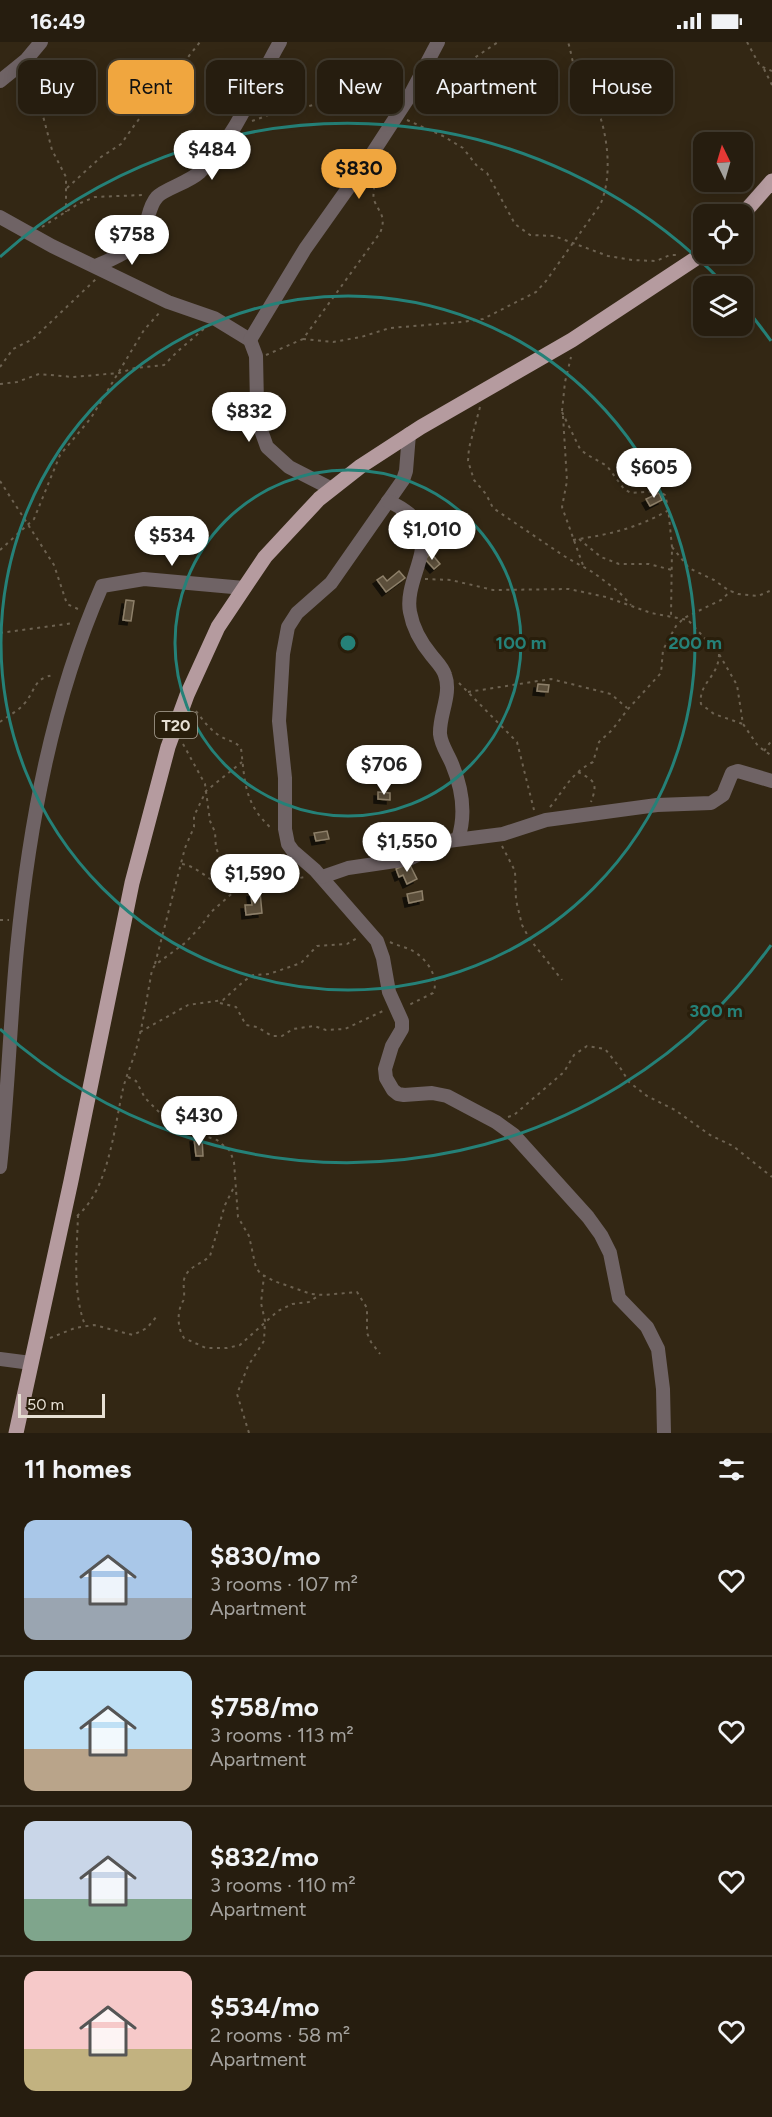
<!DOCTYPE html>
<meta charset="utf-8">
<style>
body{margin:0;font-family:Figtree,sans-serif;background:#2e2618;color:#f1f3f6;height:100vh;display:flex;flex-direction:column;font-size:22px;white-space:nowrap}
*{box-sizing:border-box;margin:0}
p{font-size:20px;color:#a4a29e}
.icon{flex:none;width:33px;height:33px;fill:none;stroke:currentColor;stroke-width:2;stroke-linecap:round;stroke-linejoin:round}
.map{position:relative;height:1391px;overflow:hidden}
.sheet{display:flex;flex-direction:column;background:#261d0f;flex:1}
.sheet>*{flex:none}
.hud{position:absolute;left:18px;top:18px;width:736px;height:54px;display:flex;gap:12px}
.needle{width:39px;rotate:355deg}
.fabs{position:absolute;left:693px;top:90px;display:grid;gap:12px}
.fabs a{display:grid;place-items:center;width:60px;height:60px;border-radius:12px;background:#261d0f;box-shadow:0 3px 15px #0003,0 0 0 2px #423b2f;font-size:30px}
.scale{position:absolute;left:18px;bottom:15px;width:87px;box-sizing:border-box;padding-left:6px;border:3px solid #e7e0d4;border-top:0;font-size:16px;line-height:21px;white-space:nowrap;color:#e7e0d4;-webkit-text-stroke:4px #291e0b;paint-order:stroke}
.price{position:absolute;translate:-50% -51px;padding:0 14px;border-radius:21px;background:#fff;color:#222;font-size:20px;line-height:39px;filter:drop-shadow(0 2px 3px #0008)}
.price::after{content:'';position:absolute;left:50%;top:36px;width:18px;height:14px;margin-left:-9px;background:inherit;clip-path:polygon(0 0,100% 0,50% 100%)}
.price.current{background:#f0a63f;color:#111}
ul{padding:0;list-style:none}
li{display:flex;align-items:center;gap:18px;height:150px;padding:0 24px}
li+li{border-top:2px solid #423b2f}
li span{display:grid;place-items:center;flex:none;width:168px;height:120px;border-radius:12px;color:#555}
li>.icon{margin-inline-start:auto}
span .icon{width:72px;height:72px;fill:#fffc;stroke-width:1}
li b{font-size:26px}
h2{display:flex;justify-content:space-between;align-items:center;height:72px;padding:0 24px;font-size:26px}
.tag{padding:0 21px;border-radius:12px;background:#261d0f;box-shadow:0 3px 15px #0003,0 0 0 2px #423b2f;font-size:21px;line-height:54px}
.tag.current{background:#f0a63f;color:#111}
.status{display:flex;justify-content:space-between;align-items:center;height:42px;padding:0 30px;background:#261d0f;direction:ltr}
.status svg{height:16px;fill:currentColor}
.map>svg:first-child{display:block}
.building{fill:#5c503b;stroke:#8e806a;stroke-width:1.5;filter:url(#shadow)}
.lines{fill:none;stroke-linecap:round;stroke-linejoin:round}
.path{stroke:#6d6251;stroke-width:2;stroke-dasharray:3 4.5;stroke-linecap:butt}
.minor{stroke:#6f6365;stroke-width:14}
.primary{stroke:#b59b9f;stroke-width:15}
.ring{fill:none;stroke:#258178;stroke-width:3}
.labels{text-anchor:middle;dominant-baseline:central;stroke-width:6;stroke-linejoin:round;paint-order:stroke}
.shield{fill:#291e0b;stroke:#aea698;stroke-width:1.5}
.shield-label{font-size:16px;font-weight:bold;fill:#e7e0d4}
.centre{fill:#258178;stroke:#291e0b;stroke-width:3}
.ring-label{font-size:18px;text-anchor:middle;font-weight:bold;fill:#258178;stroke:#291e0b;stroke-width:6;stroke-linejoin:round;paint-order:stroke}
</style>
<div class="status"><b>16:49</b><svg viewBox="0 0 49 12"><path d="M0 12V9h3v3zM5 12V6h3v6zM10 12V3h3v9zM15 12V0h3v12zM26 1h20v11H26zM47 4h2v5h-2z"/></svg></div>
<div class="map">
<svg width="772" height="1391" viewBox="0 0 772 1391">
<defs>
<filter id="shadow"><feDropShadow dx="-4" dy="4" stdDeviation="0" flood-color="#0009"/></filter>
</defs>
<rect width="100%" height="100%" fill="#332714"/>
<!-- building -->
<g class="building">
<polygon points="659,451 662,458 650,464 646,457"/>
<polygon points="443,482 450,484 445,500 434,497 436,489 441,490"/>
<polygon points="431,511 440,522 434,527 425,517"/>
<polygon points="399,529 405,536 386,550 377,538 383,534 387,539"/>
<polygon points="126,558 134,559 131,579 123,578"/>
<polygon points="538,642 549,643 548,650 537,649"/>
<polygon points="378,750 390,751 390,758 378,757"/>
<polygon points="327,789 329,797 316,799 314,791"/>
<polygon points="409,821 417,837 407,842 403,833 399,835 396,827"/>
<polygon points="422,849 423,858 409,861 407,852"/>
<polygon points="260,850 262,871 246,873 245,863 252,863 251,851"/>
<polygon points="194,1096 202,1096 203,1114 196,1114"/>
</g>
<g class="lines">
<!-- path -->
<g class="path">
<polyline points="747,0 760,24 772,29"/>
<polyline points="764,27 772,43"/>
<polyline points="435,34 464,23 498,0"/>
<polyline points="17,40 34,58 43,74 52,108 66,135 66,170"/>
<polyline points="407,78 443,94 463,106 477,124 487,131 515,182 530,193 554,194 608,214 632,218 656,219 670,213 678,213"/>
<polyline points="252,79 291,65 302,66 321,61 334,49 373,39 380,38 399,48"/>
<polyline points="67,146 101,115 121,102 136,81 200,0"/>
<polyline points="42,185 78,162 95,155 142,153"/>
<path d="M303,297L333,300L361,295L390,286L462,280L483,277L536,250L546,239L600,163C613,135 608,92 596,63C591,50 580,41 575,27C572,19 571,9 568,0"/>
<path d="M266,313L303,297L380,191C387,174 379,171 374,158C372,155 376,133 377,128"/>
<polyline points="0,325 13,307 33,297 96,237"/>
<polyline points="0,342 17,340 39,332 73,335 119,331 135,326 164,323 178,309 206,285"/>
<polyline points="480,365 469,406 468,419 474,438 486,452 493,466 564,514 594,531 619,550 631,563"/>
<polyline points="562,369 565,340 571,315"/>
<polyline points="562,370 580,407 586,412 607,424 624,447 631,451 659,449 665,453 668,465 672,505 671,574"/>
<polyline points="563,374 567,439 562,465 584,526"/>
<polyline points="0,439 54,523 67,562 78,567"/>
<polyline points="579,497 601,515 619,522 649,522 672,528"/>
<path d="M573,498C611,492 635,487 669,468"/>
<polyline points="672,505 689,526 714,538 728,548 738,552 758,554 772,548"/>
<polyline points="0,508 34,477 60,413 91,376 144,288 161,269"/>
<polyline points="425,537 451,538 493,548 569,547 606,555 651,571 688,578 719,612 737,643 743,682 758,704 772,714"/>
<polyline points="0,591 74,581"/>
<path d="M719,612C719,635 698,641 701,662L714,672L743,682"/>
<polyline points="459,641 517,700 534,768"/>
<polyline points="468,650 551,637 611,652 627,666"/>
<path d="M196,669C203,678 210,688 220,694C228,699 235,699 241,706C245,740 244,762 272,787"/>
<path d="M0,680C8,674 18,669 24,662C36,649 33,635 55,633"/>
<polyline points="183,702 205,742 210,779 215,790 216,806 226,828 231,849"/>
<polyline points="764,709 772,698"/>
<path d="M578,730C595,739 598,741 591,760"/>
<path d="M550,765C565,747 570,732 593,720L599,700L612,688L628,667L661,631L663,608L676,584L684,576L721,558L731,549"/>
<polyline points="502,804 515,829 516,858 522,883 529,896 562,938"/>
<path d="M182,822C200,825 213,843 231,849"/>
<polyline points="0,878 9,878"/>
<path d="M390,900C398,904 406,905 413,909C427,917 440,936 433,951L407,964"/>
<polyline points="155,922 185,806 194,785 194,774 206,749 242,720"/>
<polyline points="220,961 236,965 246,983 257,985 272,994 282,994 293,987 314,984 326,988 345,987 385,968"/>
<polyline points="140,990 188,963 223,958 244,939 253,933 269,932 301,921 317,904 347,902 357,896"/>
<polyline points="128,1035 136,1039 145,1056 162,1073 180,1078 195,1091 217,1098 230,1109 234,1120 238,1175 249,1194 256,1226 261,1232 274,1239 311,1252 324,1253 357,1250 367,1266 367,1291 371,1300 380,1312"/>
<polyline points="508,1075 514,1073 564,1030 574,1013 587,1004 605,1007 621,1027 629,1040 647,1054 675,1068 710,1093 733,1104 772,1135"/>
<path d="M233,1147L225,1163L210,1214C203,1221 193,1223 187,1231C181,1240 185,1246 184,1255C184,1260 182,1259 181,1263C177,1274 178,1287 184,1296L206,1306H227L240,1303L278,1269L292,1262L309,1260L318,1254"/>
<path d="M78,1173C77,1209 72,1249 85,1283"/>
<path d="M77,1174C109,1147 114,1086 123,1047C126,1034 132,1021 136,1008C143,982 147,955 152,928L155,923L185,901L201,884L211,870L236,848L305,835"/>
<polyline points="50,1296 75,1286 94,1283 133,1293 147,1286 157,1274"/>
<polyline points="249,1391 237,1352 248,1324 264,1299 265,1279 261,1261 264,1234"/>
</g>
<!-- minor -->
<g class="minor">
<polyline points="0,39 26,18 41,0"/>
<polyline points="0,175 52,204 168,260 214,276 250,298 256,314 257,363 262,391 267,405 289,425 332,447"/>
<path d="M96,224C116,215 138,208 145,185C149,175 149,164 157,155C164,147 188,141 200,130C237,94 255,43 280,0"/>
<polyline points="250,298 305,207 368,118 409,55 438,0"/>
<polyline points="409,392 406,429 403,438 331,541 297,571 288,585 283,612 279,679 285,736 285,787 288,802 293,809 315,828 377,899 383,916 389,950 402,979 402,987 392,1004 385,1027 386,1036 393,1048 398,1052 404,1053 432,1051 447,1054 496,1080 514,1093 588,1175 601,1193 610,1211 619,1256 647,1285 658,1307 663,1347 664,1391"/>
<path d="M388,459C403,466 418,475 422,493C426,517 405,544 410,570C413,587 422,602 432,614C437,620 443,626 445,633C452,652 439,673 440,692C441,703 448,712 452,722C462,746 466,773 458,797"/>
<polyline points="322,835 348,826 409,817 448,799 503,792 546,778 657,763 711,761 723,753 732,731 738,729 772,739"/>
<path d="M0,1125C8,1053 10,979 17,907C29,784 52,658 102,544L144,537L244,546"/>
<polyline points="0,1317 31,1321"/>
</g>
<!-- primary -->
<g class="primary">
<polyline points="742,173 772,139"/>
<polyline points="16,1391 71,1139 132,841 168,705 187,653 218,585 265,515 319,457 361,424 421,385 572,298 704,211"/>
</g>
</g>
<!-- distance rings -->
<g class="ring">
<circle cx="348" cy="601" r="173"/>
<circle cx="348" cy="601" r="347"/>
<path d="M771 903A520 520 0 0 1 0 987M0 215A520 520 0 0 1 725 243M743 263A520 520 0 0 1 771 299"/>
</g>
<g class="labels">
<!-- shield labels -->
<rect class="shield" x="155" y="670" width="42" height="26" rx="4.5"/>
<g class="shield-label">
<text x="176" y="683">T20</text>
</g>
</g>
<circle cx="348" cy="601" r="9" class="centre"/>
<g class="ring-label">
<text x="521" y="607">100 m</text>
<text x="695" y="607">200 m</text>
<text x="716" y="975">300 m</text>
</g>
</svg>
<div class="fabs">
<a><svg class="needle" viewBox="-14 -14 28 28"><path d="M0-13l5 13h-10z" fill="#e53935"/><path d="M0 13l5-13h-10z" fill="#a4a29e"/></svg></a>
<a><svg class="icon" aria-label="locate" viewBox="0 0 24 24"><circle cx="12" cy="12" r="6"/><path d="M12 2v4M12 18v4M2 12h4M18 12h4"/></svg></a>
<a><svg class="icon" aria-label="layers" viewBox="0 0 24 24"><path d="M12 4l9 5-9 5-9-5zM3 14l9 5 9-5"/></svg></a>
</div>
<div class="scale">50 m</div>
<b class="price" style="left:212px;top:139px">$484</b>
<b class="price current" style="left:359px;top:158px">$830</b>
<b class="price" style="left:132px;top:224px">$758</b>
<b class="price" style="left:249px;top:401px">$832</b>
<b class="price" style="left:654px;top:457px">$605</b>
<b class="price" style="left:432px;top:519px">$1,010</b>
<b class="price" style="left:172px;top:525px">$534</b>
<b class="price" style="left:384px;top:754px">$706</b>
<b class="price" style="left:407px;top:831px">$1,550</b>
<b class="price" style="left:255px;top:863px">$1,590</b>
<b class="price" style="left:199px;top:1105px">$430</b>
<div class="hud">
<a class="tag">Buy</a>
<a class="tag current">Rent</a>
<a class="tag">Filters</a>
<a class="tag">New</a>
<a class="tag">Apartment</a>
<a class="tag">House</a>
</div>
</div>
<section class="sheet">
<h2>11 homes<svg class="icon" aria-label="filters" viewBox="0 0 24 24"><path d="M4 7h16M4 17h16"/><circle cx="9" cy="7" r="2"/><circle cx="15" cy="17" r="2"/></svg></h2>
<ul>
<li><span style="background:linear-gradient(#a9c7e8 65%,#9aa5b1 0)"><svg class="icon" aria-label="home" viewBox="0 0 24 24"><path d="M3 11l9-7 9 7M6 9v11h12V9"/></svg></span><div><b>$830/mo</b><p>3 rooms · 107 m²</p><p>Apartment</p></div><svg class="icon" aria-label="heart" viewBox="0 0 24 24"><path d="M12 20l-8-8c-3-5 5-10 8-4 3-6 11-1 8 4z"/></svg></li>
<li><span style="background:linear-gradient(#bfe0f5 65%,#b9a48a 0)"><svg class="icon" aria-label="home" viewBox="0 0 24 24"><path d="M3 11l9-7 9 7M6 9v11h12V9"/></svg></span><div><b>$758/mo</b><p>3 rooms · 113 m²</p><p>Apartment</p></div><svg class="icon" aria-label="heart" viewBox="0 0 24 24"><path d="M12 20l-8-8c-3-5 5-10 8-4 3-6 11-1 8 4z"/></svg></li>
<li><span style="background:linear-gradient(#c9d6e8 65%,#7fa58c 0)"><svg class="icon" aria-label="home" viewBox="0 0 24 24"><path d="M3 11l9-7 9 7M6 9v11h12V9"/></svg></span><div><b>$832/mo</b><p>3 rooms · 110 m²</p><p>Apartment</p></div><svg class="icon" aria-label="heart" viewBox="0 0 24 24"><path d="M12 20l-8-8c-3-5 5-10 8-4 3-6 11-1 8 4z"/></svg></li>
<li><span style="background:linear-gradient(#f6c9c9 65%,#c2b280 0)"><svg class="icon" aria-label="home" viewBox="0 0 24 24"><path d="M3 11l9-7 9 7M6 9v11h12V9"/></svg></span><div><b>$534/mo</b><p>2 rooms · 58 m²</p><p>Apartment</p></div><svg class="icon" aria-label="heart" viewBox="0 0 24 24"><path d="M12 20l-8-8c-3-5 5-10 8-4 3-6 11-1 8 4z"/></svg></li>
</ul>
</section>
